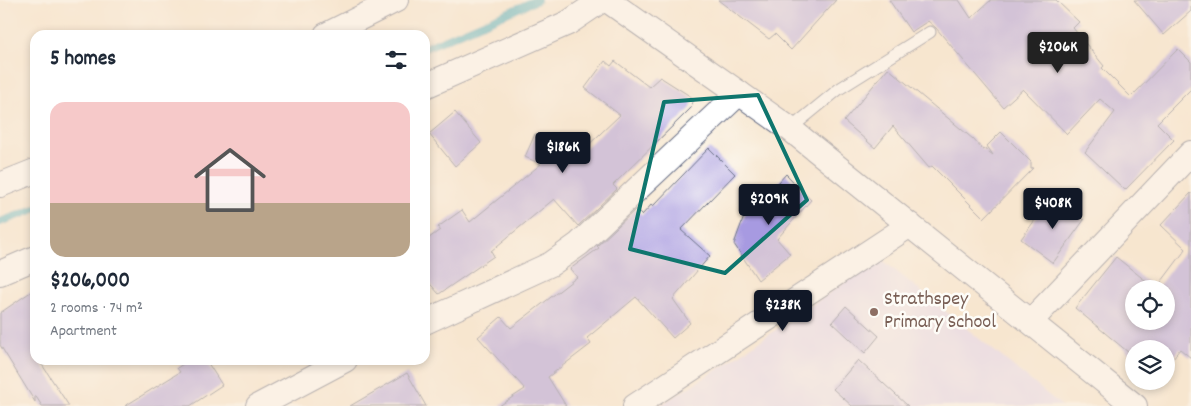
<!DOCTYPE html>
<meta charset="utf-8">
<style>
body{margin:0;font-family:Dekko,sans-serif;background:#f6f6f7;color:#1f2937;height:100vh;display:flex;flex-direction:column;font-size:19px;white-space:nowrap}
*{box-sizing:border-box;margin:0}
p{font-size:16px;color:#747a83}
.icon{flex:none;width:28px;height:28px;fill:none;stroke:currentColor;stroke-width:2;stroke-linecap:round;stroke-linejoin:round}
.map{position:relative;flex:1;overflow:hidden}
.sheet{position:absolute;left:30px;top:30px;width:400px;height:335px;display:flex;flex-direction:column;background:#fff;border-radius:15px;box-shadow:0 2px 8px #0003}
.sheet>*{flex:none}
.controls{position:absolute;left:1125px;top:280px;display:grid;gap:10px}
.controls a{display:grid;place-items:center;width:50px;height:50px;border-radius:50%;background:#fff;box-shadow:0 2px 8px #0003;font-size:25px}
.price{position:absolute;translate:-50% -42px;padding:0 11px;border-radius:5px;background:#111827;color:#fff;font-size:16px;line-height:32px;filter:drop-shadow(0 1px 2px #0008)}
.price::after{content:'';position:absolute;left:50%;top:30px;width:15px;height:11px;margin-left:-8px;background:inherit;clip-path:polygon(0 0,100% 0,50% 100%)}
.price.current{background:#222;color:#fff}
ul{padding:0;list-style:none}
li{display:grid;align-content:center;gap:10px;height:265px;padding:0 20px}
li span{display:grid;place-items:center;height:155px;border-radius:15px;color:#555}
li>.icon{margin-inline-start:auto}
span .icon{width:90px;height:90px;fill:#fffc;stroke-width:1}
li b{font-size:21px}
h2{display:flex;justify-content:space-between;align-items:center;height:60px;padding:0 20px;font-size:21px}
.map>svg:first-child{display:block}
.built{fill:#dfd5f5}
.lines{fill:none;stroke-linecap:round;stroke-linejoin:round}
.stream{stroke:#3ca9bc;stroke-width:8}
.building{fill:#a79ae1}
.service-casing{stroke:#686f86;stroke-width:13}
.minor-casing{stroke:#686f86;stroke-width:26}
.service{stroke:#fff;stroke-width:11}
.minor{stroke:#fff;stroke-width:24}
.marked{fill:none;stroke:#0f766e;stroke-width:4;stroke-linejoin:round}
.education-dot{fill:#8d6e63;stroke:#fdfcf7;stroke-width:2}
.labels{text-anchor:middle;dominant-baseline:central;stroke-width:5;stroke-linejoin:round;paint-order:stroke}
.education-label{font-size:20px;fill:#785e54;stroke:#fdfcf7;text-anchor:start}
</style>
<div class="map">
<svg width="1191" height="406" viewBox="0 0 1191 406">
<rect width="100%" height="100%" fill="#fdfcf7"/>
<filter id="ink" filterUnits="userSpaceOnUse"><feTurbulence type="fractalNoise" baseFrequency=".02" numOctaves="2"/><feDisplacementMap in="SourceGraphic" scale="10" xChannelSelector="R" yChannelSelector="G"/><feConvolveMatrix kernelMatrix="1 2 1 2 8 2 1 2 1" color-interpolation-filters="sRGB"/></filter>
<filter id="wash" filterUnits="userSpaceOnUse"><feTurbulence type="fractalNoise" baseFrequency=".0096" numOctaves="4" result="noise"/><feDisplacementMap in="SourceGraphic" scale="20" xChannelSelector="R" yChannelSelector="G"/><feGaussianBlur stdDeviation="1.12" result="paint"/><feColorMatrix in="noise" values="0 0 0 0 0 0 0 0 0 0 0 0 0 0 0 0 0 1.4 0 .05"/><feComposite in="paint" operator="in"/></filter>
<g filter="url(#wash)">
<rect width="100%" height="100%" fill="#f7e6cf"/>
<!-- built -->
<polygon class="built" points="880,258 1062,406 659,406 723,366"/>
<g class="lines">
<!-- stream -->
<g class="stream">
<polyline points="425,48 537,0"/>
<polyline points="0,222 35,209"/>
</g>
</g>
<g id="blocks">
<!-- building -->
<g class="building">
<polygon points="718,0 836,0 791,50 775,34 769,39"/>
<polygon points="889,0 959,0 971,18 991,0 1056,0 1079,22 1073,28 1104,66 1102,68 1131,97 1178,49 1191,62 1191,89 1157,123 1174,140 1125,190 1085,152 1115,112 1100,99 1067,134 1023,89 1003,107 936,28 928,21 911,32"/>
<polygon points="1134,0 1191,0 1191,11 1164,35"/>
<polygon points="605,61 611,66 615,61 649,87 660,77 693,98 691,108 613,185 617,189 578,226 554,199 491,251 494,256 439,294 425,278 425,241 440,230 438,227 462,210 470,222 541,164 525,157 535,134 580,153 620,115 585,88"/>
<polygon points="888,68 973,139 983,150 985,149 993,155 987,146 1001,132 1031,162 1031,168 1033,168 984,218 932,166 929,168 893,126 875,148 844,121"/>
<polygon points="455,112 481,143 455,166 429,134"/>
<polygon points="709,148 735,174 681,230 710,256 673,299 690,323 673,338 636,297 587,338 591,344 548,377 566,406 499,406 525,389 478,337 501,317 511,328 577,277 570,269 599,248 597,246 636,209 642,215 652,204 653,206"/>
<polygon points="786,174 811,200 777,239 790,254 758,280 734,244 753,192 762,201"/>
<polygon points="1191,193 1191,358 1180,349 1166,367 1166,349 1134,349 1134,357 1075,308 1116,257 1156,289 1134,289 1134,321 1166,321 1166,289 1156,289 1186,249 1161,225"/>
<polygon points="1052,197 1084,220 1053,263 1021,239"/>
<polygon points="35,289 35,360 39,360 69,406 42,406 35,395 35,402 0,345 0,313"/>
<polygon points="846,306 879,336 865,353 832,322"/>
<polygon points="189,360 206,360 222,385 190,406 125,406 180,372 177,368"/>
<polygon points="858,360 908,406 852,406 833,389"/>
<polygon points="407,373 426,406 350,406"/>
</g>
</g>
</g>
<g filter="url(#ink)">
<use href="#blocks" fill-opacity="0" stroke="#686f86" stroke-width="1"/>
<g class="lines">
<defs>
<polyline id="service" points="790,129 839,89 930,32"/>
<g id="minor">
<polyline points="607,0 790,129 1135,406"/>
<polyline points="326,35 396,0"/>
<polyline points="425,86 568,23 602,0"/>
<polyline points="0,185 35,171"/>
<polyline points="0,273 35,258"/>
<polyline points="1031,321 1191,153"/>
<polyline points="425,322 551,264 579,244 739,93"/>
<polyline points="258,406 345,360"/>
<polyline points="635,406 910,225"/>
</g>
</defs>
<!-- service casing -->
<use href="#service" class="service-casing"/>
<!-- minor casing -->
<use href="#minor" class="minor-casing"/>
<!-- service -->
<use href="#service" class="service"/>
<!-- minor -->
<use href="#minor" class="minor"/>
</g>
</g>
<!-- marked area -->
<path d="M0 0H1191V406H0ZM758,95L807,200L725,273L630,249L664,102Z" fill="#f7e6cf" fill-opacity=".55" fill-rule="evenodd"/>
<path class="marked" d="M758,95L807,200L725,273L630,249L664,102Z"/>
<!-- markers -->
<circle class="education-dot" cx="874" cy="312" r="5"/>
<g class="labels">
<!-- education labels -->
<g class="education-label">
<text x="884" y="300">Strathspey<tspan x="884" dy="23">Primary School</tspan></text>
</g>
</g>
</svg>
<div class="controls">
<a><svg class="icon" aria-label="locate" viewBox="0 0 24 24"><circle cx="12" cy="12" r="6"/><path d="M12 2v4M12 18v4M2 12h4M18 12h4"/></svg></a>
<a><svg class="icon" aria-label="layers" viewBox="0 0 24 24"><path d="M12 4l9 5-9 5-9-5zM3 14l9 5 9-5"/></svg></a>
</div>
<b class="price current" style="left:1058px;top:74px">$206K</b>
<b class="price" style="left:563px;top:174px">$186K</b>
<b class="price" style="left:769px;top:226px">$209K</b>
<b class="price" style="left:1053px;top:230px">$408K</b>
<b class="price" style="left:783px;top:332px">$238K</b>
<section class="sheet">
<h2>5 homes<svg class="icon" aria-label="filters" viewBox="0 0 24 24"><path d="M4 7h16M4 17h16"/><circle cx="9" cy="7" r="2"/><circle cx="15" cy="17" r="2"/></svg></h2>
<ul>
<li><span style="background:linear-gradient(#f6c9c9 65%,#b9a48a 0)"><svg class="icon" aria-label="home" viewBox="0 0 24 24"><path d="M3 11l9-7 9 7M6 9v11h12V9"/></svg></span><div><b>$206,000</b><p>2 rooms · 74 m²</p><p>Apartment</p></div></li>
</ul>
</section>
</div>
